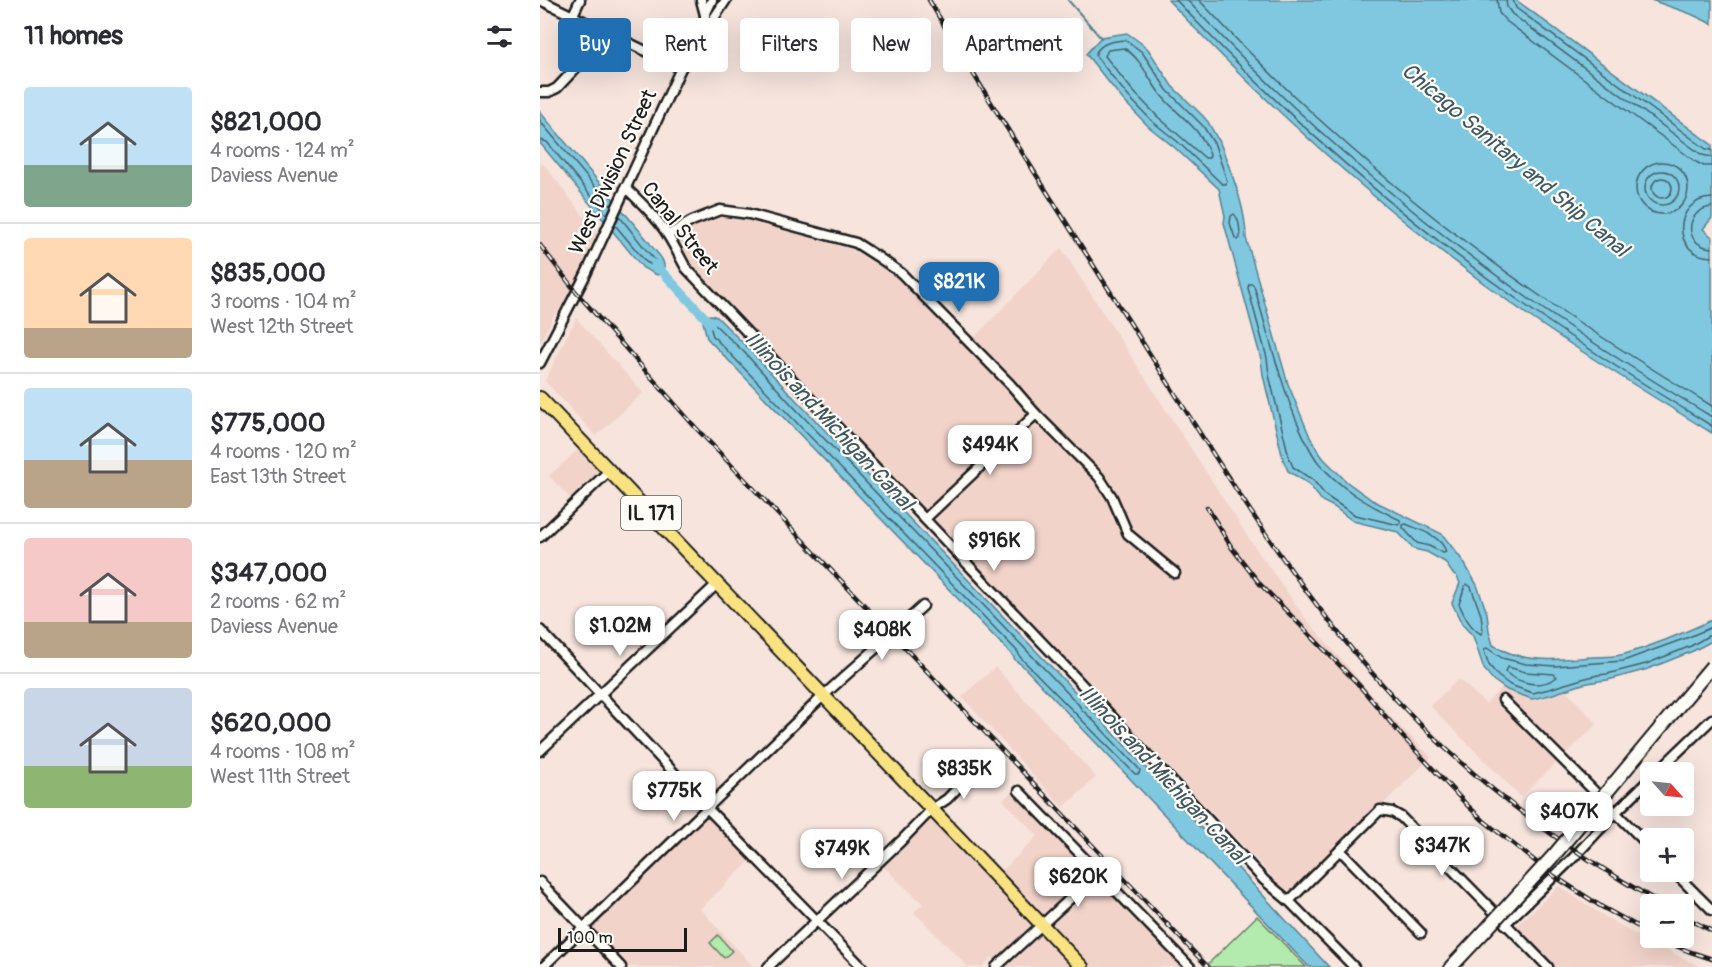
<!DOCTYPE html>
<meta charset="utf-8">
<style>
body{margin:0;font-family:Pangolin,sans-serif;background:#f2f2f3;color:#2b2b33;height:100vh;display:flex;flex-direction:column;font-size:22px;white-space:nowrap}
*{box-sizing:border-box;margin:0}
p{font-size:20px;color:#7c7c81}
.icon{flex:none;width:33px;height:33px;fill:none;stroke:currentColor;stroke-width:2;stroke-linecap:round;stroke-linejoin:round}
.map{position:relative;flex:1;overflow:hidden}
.panel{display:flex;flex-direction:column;background:#fff;width:540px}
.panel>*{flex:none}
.top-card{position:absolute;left:18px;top:18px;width:570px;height:54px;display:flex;gap:12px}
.needle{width:39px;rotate:117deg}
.buttons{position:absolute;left:1100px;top:762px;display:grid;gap:12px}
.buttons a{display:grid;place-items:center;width:54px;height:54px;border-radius:6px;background:#fff;box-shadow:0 6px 24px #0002;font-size:30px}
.scale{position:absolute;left:18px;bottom:15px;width:129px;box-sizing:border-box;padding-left:6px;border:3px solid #1c1c1c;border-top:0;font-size:16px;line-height:21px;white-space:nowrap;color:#1c1c1c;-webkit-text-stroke:4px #fdfcf7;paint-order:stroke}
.price{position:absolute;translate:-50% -51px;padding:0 14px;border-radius:12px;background:#fff;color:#222;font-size:20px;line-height:39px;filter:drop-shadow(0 2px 3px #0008)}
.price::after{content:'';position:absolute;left:50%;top:36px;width:18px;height:14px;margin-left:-9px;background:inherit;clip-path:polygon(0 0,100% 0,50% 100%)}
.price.active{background:#1f6fb2;color:#fff}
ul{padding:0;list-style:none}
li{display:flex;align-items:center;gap:18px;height:150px;padding:0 24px}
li+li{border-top:2px solid #e1e1e2}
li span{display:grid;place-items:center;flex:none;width:168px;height:120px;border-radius:6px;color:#555}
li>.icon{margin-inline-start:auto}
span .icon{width:72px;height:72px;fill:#fffc;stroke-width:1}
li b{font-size:26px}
h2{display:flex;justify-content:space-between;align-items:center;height:72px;padding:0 24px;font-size:26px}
.pill{padding:0 21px;border-radius:6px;background:#fff;box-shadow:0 6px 24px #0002;font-size:21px;line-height:54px}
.pill.active{background:#1f6fb2;color:#fff}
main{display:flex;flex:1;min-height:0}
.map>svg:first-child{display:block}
.built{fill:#f1d3ca}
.green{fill:#b3eaad;stroke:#688364;stroke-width:1.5}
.water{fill:#7fc8e0;stroke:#578392;stroke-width:1.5}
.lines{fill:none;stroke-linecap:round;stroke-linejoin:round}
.shore{stroke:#44616a;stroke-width:1.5}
.stream{stroke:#578392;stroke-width:2}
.canal{stroke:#7fc8e0;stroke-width:9}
.minor-casing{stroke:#1c1c1c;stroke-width:13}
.secondary-casing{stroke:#1c1c1c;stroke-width:16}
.primary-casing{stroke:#1c1c1c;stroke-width:16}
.minor{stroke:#fdfcf7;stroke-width:8}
.secondary{stroke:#fdfcf7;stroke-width:12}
.primary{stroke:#f8e281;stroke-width:12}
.rail-casing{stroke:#1c1c1c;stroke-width:4.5}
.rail{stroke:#fdfcf7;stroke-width:2;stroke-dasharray:7;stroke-linecap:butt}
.secondary-bridge-casing{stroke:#1c1c1c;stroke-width:16;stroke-linecap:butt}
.secondary-bridge{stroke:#fdfcf7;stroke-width:12}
.labels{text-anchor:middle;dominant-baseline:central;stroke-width:4.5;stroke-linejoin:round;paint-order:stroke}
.shield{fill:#fdfcf7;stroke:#605f5e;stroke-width:1.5}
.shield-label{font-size:20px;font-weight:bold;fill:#1c1c1c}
.street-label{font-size:21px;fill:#1c1c1c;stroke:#fdfcf7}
.water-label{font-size:22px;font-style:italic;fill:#3f5861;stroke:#fdfcf7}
</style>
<main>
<section class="panel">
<h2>11 homes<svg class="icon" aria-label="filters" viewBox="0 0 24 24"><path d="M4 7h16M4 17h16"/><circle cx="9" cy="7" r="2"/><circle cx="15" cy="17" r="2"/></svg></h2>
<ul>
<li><span style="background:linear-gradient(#bfe0f5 65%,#7fa58c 0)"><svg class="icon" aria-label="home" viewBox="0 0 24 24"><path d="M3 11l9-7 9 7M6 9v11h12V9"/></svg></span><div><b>$821,000</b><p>4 rooms · 124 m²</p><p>Daviess Avenue</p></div></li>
<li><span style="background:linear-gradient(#ffd9b3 75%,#b9a48a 0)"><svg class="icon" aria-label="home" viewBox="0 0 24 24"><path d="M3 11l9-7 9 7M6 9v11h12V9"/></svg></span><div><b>$835,000</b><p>3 rooms · 104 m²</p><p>West 12th Street</p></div></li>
<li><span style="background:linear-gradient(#bfe0f5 60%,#b9a48a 0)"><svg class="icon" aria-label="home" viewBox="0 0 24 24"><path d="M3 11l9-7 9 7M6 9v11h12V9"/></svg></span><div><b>$775,000</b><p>4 rooms · 120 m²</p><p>East 13th Street</p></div></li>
<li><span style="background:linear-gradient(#f6c9c9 70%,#b9a48a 0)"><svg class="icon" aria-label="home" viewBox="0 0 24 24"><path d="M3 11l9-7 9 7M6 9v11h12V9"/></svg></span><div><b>$347,000</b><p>2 rooms · 62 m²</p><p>Daviess Avenue</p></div></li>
<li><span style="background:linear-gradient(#c9d6e8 65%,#8fb573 0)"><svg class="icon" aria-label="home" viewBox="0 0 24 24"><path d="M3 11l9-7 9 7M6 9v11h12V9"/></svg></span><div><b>$620,000</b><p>4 rooms · 108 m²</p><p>West 11th Street</p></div></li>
</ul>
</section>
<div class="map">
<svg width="1172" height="967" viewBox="0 0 1172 967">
<rect width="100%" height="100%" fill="#f6e4dd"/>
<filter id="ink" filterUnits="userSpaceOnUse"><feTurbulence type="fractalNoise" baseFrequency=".0167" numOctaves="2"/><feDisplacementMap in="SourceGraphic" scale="12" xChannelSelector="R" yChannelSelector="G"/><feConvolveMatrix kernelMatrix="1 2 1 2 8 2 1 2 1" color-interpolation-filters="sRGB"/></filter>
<g filter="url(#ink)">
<!-- built -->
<g class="built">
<polygon points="0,162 6,167 58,235 27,299 13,317 0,344"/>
<polygon points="180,215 206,219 313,250 359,276 490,414 385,512 292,416 165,281 131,237"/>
<polygon points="521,248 712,543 766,619 851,717 891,757 750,895 393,520 504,414 434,338"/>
<polygon points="36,318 103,393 56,436 5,381"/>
<polygon points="39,449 61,472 32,500 9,476"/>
<polygon points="455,667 556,777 523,808 422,697"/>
<polygon points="975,674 1015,678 1057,724 981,797 890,706 919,679 946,704"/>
<polygon points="479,785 514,823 645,967 462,967 452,957 442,967 428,967 374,912 383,904 342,865 391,819 451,882 498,836 463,800"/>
<polygon points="169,814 212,859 160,909 214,967 89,967 51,927"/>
<polygon points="1019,886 1059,913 1100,937 1161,967 1005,967 970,932"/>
</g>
<!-- green -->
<g class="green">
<polygon points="717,916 766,967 671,967 668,964"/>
<polygon points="178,935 192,951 184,958 170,943"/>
</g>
<!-- water -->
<g class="water">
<path d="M628,0H976L1172,145V218L1163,229L1172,237V433C1110,395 1048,357 989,316C858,224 738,117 628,0Z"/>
<polygon points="1111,0 1172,0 1172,24 1151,14"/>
<path d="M587,33L601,43L608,49L632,86L663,116L668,122L677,138L679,140C690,170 706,206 706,238L748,384L770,437L778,451L784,459L807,482L832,500L902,534L923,561L937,585L947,613L949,631L953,645C983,664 1018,660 1052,657C1063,657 1075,657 1085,654C1115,645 1144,633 1172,620V641L1153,651L1108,669L1068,680L1059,681L1043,684L1010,695L992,699L967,690L953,680L944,669L933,636L922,624L912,603L920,583L916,575L913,574L905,562L887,552L874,549L858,532L813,521L794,507L782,501L769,484L748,471L743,459L723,375L721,359L684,223L685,216L679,189L634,147L609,127L583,100L546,54L561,37Z"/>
<path d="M0,112L109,242C115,253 128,259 123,273L117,275L103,268L0,143Z"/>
<polygon points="171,315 177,317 208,348 256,400 545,702 546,706 556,714 789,967 769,967 483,666 475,660 473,656 167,338 163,322 164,316"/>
</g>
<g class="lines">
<!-- shore -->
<g class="shore">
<path d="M636,0C744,115 863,220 992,310C1050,351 1111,389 1172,426"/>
<path d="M647,0C752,113 870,215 996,304C1053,344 1113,381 1172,417"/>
<path d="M659,0C762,111 879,212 1003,298C1058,336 1115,371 1172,406"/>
<polyline points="957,0 959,13 966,21 1156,162 1164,166 1172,166"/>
<polyline points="966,0 967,7 972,14 1162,155 1172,157"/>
<polyline points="973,0 976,8 1166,149 1172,150"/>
<path d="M586,40L602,52L627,90L663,126L675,145L687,181L686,184H682L638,142L613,122L588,96L555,55C560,42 573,41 586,40Z"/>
<path d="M584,48C602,59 608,79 621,95C638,116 661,127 670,155L669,158H665L618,117L593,91L565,56L568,50Z"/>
<polyline points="0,121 71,206"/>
<polyline points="0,140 7,142 67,215"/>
<circle cx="1122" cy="188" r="26"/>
<circle cx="1122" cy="188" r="17"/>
<circle cx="1122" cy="188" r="10"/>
<path d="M1172,198C1133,199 1130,256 1172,257"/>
<path d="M1172,207C1145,209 1142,246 1172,248"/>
<path d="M694,214C699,218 700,231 700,238L698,240L695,238L690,223L691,216Z"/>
<path d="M75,225L106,262L114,266H117V262C103,248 92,231 79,216"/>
<path d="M709,284H712L714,286C727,330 738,375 755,417C762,433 768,449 778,462C800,489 829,505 860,520L861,523L859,525L815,515L786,496L773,480L753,467L749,457L729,375L727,358L708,288Z"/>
<polygon points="173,323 204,352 252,405 539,705 542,710 552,719 600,770 599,774 595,774 480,657 478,652 173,336 170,326"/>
<path d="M866,524C880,530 902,536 906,552L903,553L889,546L877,543L863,528V525Z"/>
<path d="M927,584L931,587L941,615L943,631L941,634C930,628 924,615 919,604L925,586Z"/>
<polyline points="1172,627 1149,637 1083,661 1015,666 986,664 962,658 947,648 945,649 944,651 949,665 958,676 970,685 993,693 1009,689 1042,679 1058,675 1067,674 1106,664 1151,646 1168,636 1172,636"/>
<path d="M968,667L985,672L1014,674L1017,677C1001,689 980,684 965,672L966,669Z"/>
</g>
<!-- stream -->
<polyline class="stream" points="528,0 561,38"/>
<!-- canal -->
<polyline class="canal" points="115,264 171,324"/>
<defs>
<g id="minor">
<polyline points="0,0 141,68"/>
<polyline points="161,0 165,15"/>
<polyline points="32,17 40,0"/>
<polyline points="165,34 165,15 172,0"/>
<polyline points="0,92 9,92 17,88 48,55 70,35"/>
<path d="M85,187C100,202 116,216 127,234C134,245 140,257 146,268L534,676L724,880L749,901L814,967"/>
<polyline points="128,235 152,221 180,210 209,214 316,243 338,257 361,273 470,384 496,414 559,477 572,497 588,534 635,573"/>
<polyline points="0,363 46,274 141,68 186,0"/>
<polyline points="385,519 496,414"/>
<polyline points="0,537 70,470"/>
<polyline points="0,630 167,808 322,967"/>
<polyline points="963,700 1110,847"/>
<polyline points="0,751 178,583"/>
<polyline points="1117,772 1172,719"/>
<polyline points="479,791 650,967"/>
<polyline points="800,850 881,933"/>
<polyline points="1134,872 1172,910"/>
<polyline points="0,882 81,967"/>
<polyline points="749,901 840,810 852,812 861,817 1008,967"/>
<polyline points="965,924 1034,857 1076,812 1110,779"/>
<polyline points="3,967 284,695 383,606"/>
<polyline points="228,967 361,841 392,809 407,799 437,768"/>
<polyline points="456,967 559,872"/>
</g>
<polyline id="secondary" points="911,967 942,934"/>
<polyline id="primary" points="0,398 542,967"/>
</defs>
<!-- minor casing -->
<use href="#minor" class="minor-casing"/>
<!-- secondary casing -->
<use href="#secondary" class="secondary-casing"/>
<!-- primary casing -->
<use href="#primary" class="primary-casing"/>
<!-- minor -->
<use href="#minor" class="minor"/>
<!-- secondary -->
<use href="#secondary" class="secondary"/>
<!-- primary -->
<use href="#primary" class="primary"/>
<defs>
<g id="rail">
<path d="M389,0C456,114 528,225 599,337C672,451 742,570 832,673C913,766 1014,843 1122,904"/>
<polyline points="0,245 36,292 156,428 668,967"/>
<polyline points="667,507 692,548 720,584 818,684 862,736 927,805 944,821 1014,876 1062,907 1110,933"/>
<polyline points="1143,916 1172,931"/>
<polyline points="1117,938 1148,951 1172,959"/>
</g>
</defs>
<!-- rail casing -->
<use href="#rail" class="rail-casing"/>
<!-- rail -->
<use href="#rail" class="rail"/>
<defs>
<polyline id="secondary-bridge" points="942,934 1015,854 1172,666"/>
</defs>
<!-- secondary-bridge casing -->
<use href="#secondary-bridge" class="secondary-bridge-casing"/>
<!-- secondary-bridge -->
<use href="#secondary-bridge" class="secondary-bridge"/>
</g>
</g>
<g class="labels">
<!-- shield labels -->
<rect class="shield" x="81" y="496" width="60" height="34" rx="4.5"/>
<g class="shield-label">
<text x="111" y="513">IL 171</text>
</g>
<!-- street labels -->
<g class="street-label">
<text transform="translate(73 172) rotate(-65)">West Division Street</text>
<text transform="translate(140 228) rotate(52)">Canal Street</text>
</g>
<!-- water labels -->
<g class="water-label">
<text transform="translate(975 160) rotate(40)">Chicago Sanitary and Ship Canal</text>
<text transform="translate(289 421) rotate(47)">Illinois and Michigan Canal</text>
<text transform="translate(623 775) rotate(47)">Illinois and Michigan Canal</text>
</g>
</g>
</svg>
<div class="buttons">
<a><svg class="needle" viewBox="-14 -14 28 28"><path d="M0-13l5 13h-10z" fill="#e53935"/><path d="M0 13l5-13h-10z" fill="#7c7c81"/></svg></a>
<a>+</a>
<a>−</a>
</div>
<div class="scale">100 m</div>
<b class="price active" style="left:419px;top:313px">$821K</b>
<b class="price" style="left:450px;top:476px">$494K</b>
<b class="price" style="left:454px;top:572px">$916K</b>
<b class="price" style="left:80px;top:657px">$1.02M</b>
<b class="price" style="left:342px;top:661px">$408K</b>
<b class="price" style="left:424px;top:800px">$835K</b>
<b class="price" style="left:134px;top:822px">$775K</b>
<b class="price" style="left:1029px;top:843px">$407K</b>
<b class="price" style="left:902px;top:877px">$347K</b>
<b class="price" style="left:302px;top:880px">$749K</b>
<b class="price" style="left:538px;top:908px">$620K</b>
<div class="top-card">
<a class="pill active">Buy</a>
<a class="pill">Rent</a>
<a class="pill">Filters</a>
<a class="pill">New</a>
<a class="pill">Apartment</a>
</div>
</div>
</main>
